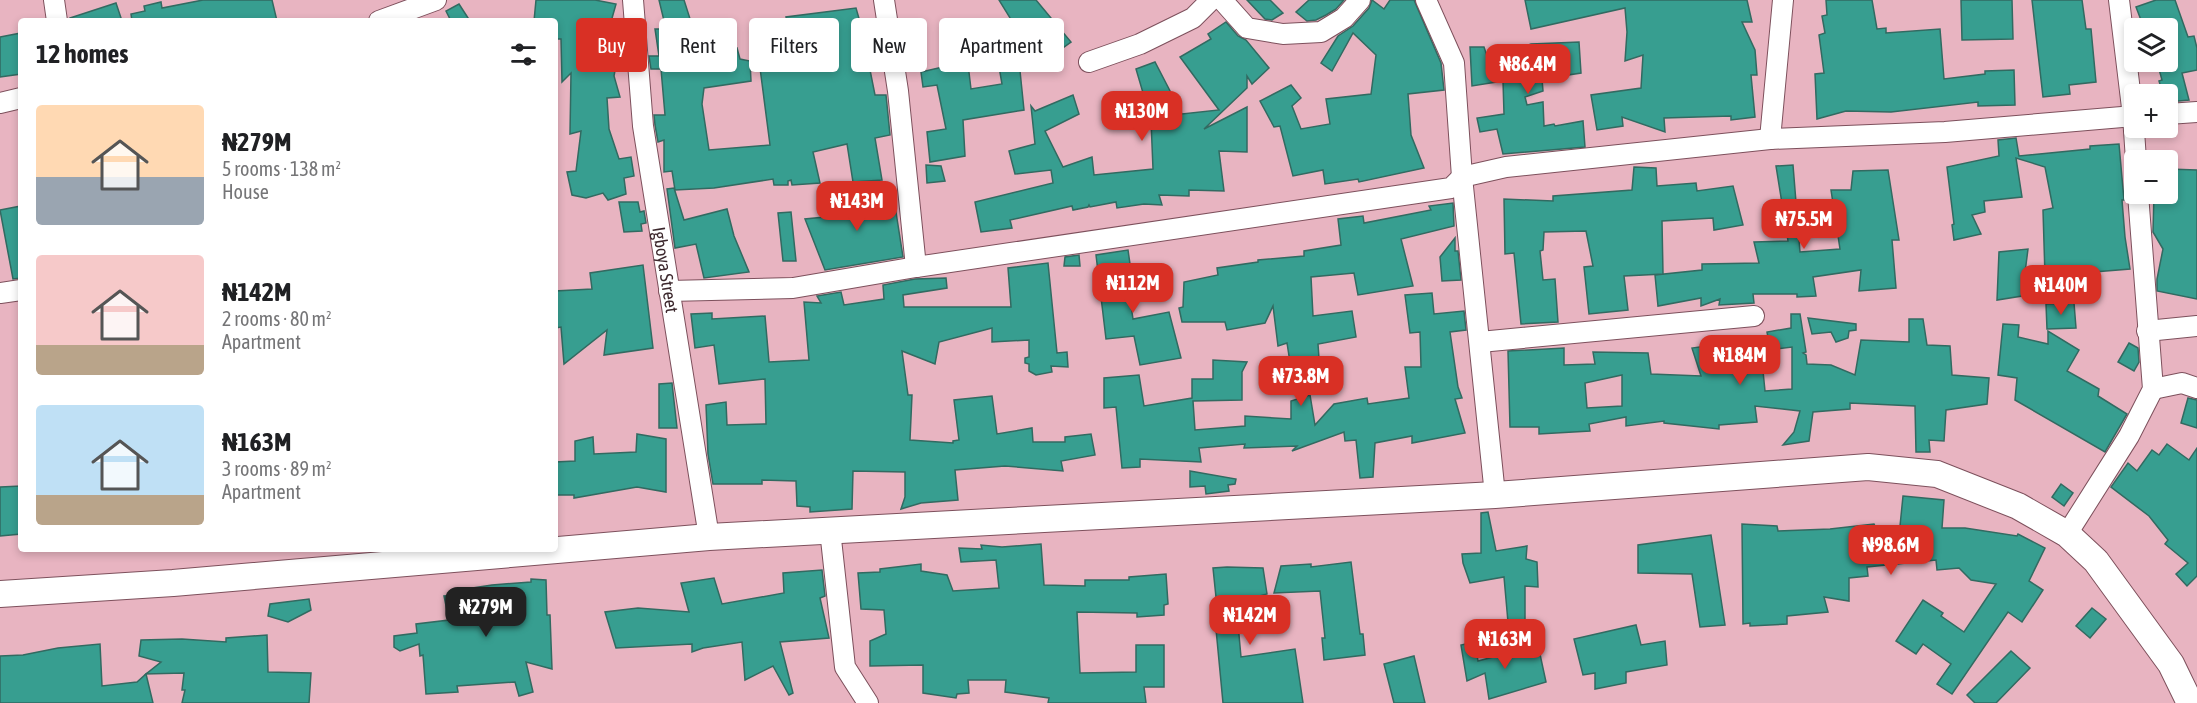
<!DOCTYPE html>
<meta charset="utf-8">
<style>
body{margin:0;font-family:"Asap Condensed",sans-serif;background:#f2f2f2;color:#202124;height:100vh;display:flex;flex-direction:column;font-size:22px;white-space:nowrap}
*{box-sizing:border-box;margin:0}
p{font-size:20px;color:#757577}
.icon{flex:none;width:33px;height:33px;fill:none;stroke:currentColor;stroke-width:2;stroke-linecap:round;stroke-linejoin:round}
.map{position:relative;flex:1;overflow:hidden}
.details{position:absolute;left:18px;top:18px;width:540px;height:534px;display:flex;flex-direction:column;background:#fff;border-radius:6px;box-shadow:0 3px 9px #0003}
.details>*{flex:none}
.hud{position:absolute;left:576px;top:18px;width:570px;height:54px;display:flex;gap:12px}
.controls{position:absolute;left:2124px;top:18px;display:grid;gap:12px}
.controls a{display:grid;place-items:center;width:54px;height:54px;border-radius:6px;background:#fff;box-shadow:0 3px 9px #0003;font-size:30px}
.price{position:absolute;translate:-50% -51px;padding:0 14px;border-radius:12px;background:#d93025;color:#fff;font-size:20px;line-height:39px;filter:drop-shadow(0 2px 3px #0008)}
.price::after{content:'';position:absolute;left:50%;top:36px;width:18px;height:14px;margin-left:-9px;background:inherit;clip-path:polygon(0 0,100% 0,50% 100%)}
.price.on{background:#222;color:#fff}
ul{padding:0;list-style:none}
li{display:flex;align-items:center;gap:18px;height:150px;padding:0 18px}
li span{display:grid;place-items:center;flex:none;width:168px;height:120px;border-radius:6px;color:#555}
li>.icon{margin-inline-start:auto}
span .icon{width:72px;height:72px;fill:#fffc;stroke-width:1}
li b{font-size:26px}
h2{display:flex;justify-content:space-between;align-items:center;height:72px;padding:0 18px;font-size:26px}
.tag{padding:0 21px;border-radius:6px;background:#fff;box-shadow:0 3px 9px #0003;font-size:21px;line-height:54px}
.tag.on{background:#d93025;color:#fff}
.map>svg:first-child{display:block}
.building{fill:#379e90;stroke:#326a61;stroke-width:1.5;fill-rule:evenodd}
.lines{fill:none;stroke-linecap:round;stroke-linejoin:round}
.minor-casing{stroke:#7d505c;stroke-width:22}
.major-casing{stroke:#7d505c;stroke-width:28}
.minor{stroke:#fff;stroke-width:20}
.major{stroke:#fff;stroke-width:26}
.labels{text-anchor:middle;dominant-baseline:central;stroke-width:4.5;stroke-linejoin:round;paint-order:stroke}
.street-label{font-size:18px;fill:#3c282d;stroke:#e8b4c1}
</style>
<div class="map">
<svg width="2197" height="703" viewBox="0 0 2197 703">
<rect width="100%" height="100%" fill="#e8b4c1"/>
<!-- building -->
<g class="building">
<polygon points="203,0 272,0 277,21 132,21 131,14 145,11 144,6 161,2 162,8"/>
<polygon points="536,0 595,0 616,4 607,36 615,36 615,52 618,54 614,76 620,97 607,98 609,129 619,159 631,157 634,176 624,178 626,194 608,200 603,193 586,198 572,195 567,172 576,171 581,131 570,134 571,73 562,82 561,39 555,39 555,21 534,21"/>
<polygon points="659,0 684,0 691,22 705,20 719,54 737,48 740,59 750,61 751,81 704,88 702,104 709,150 770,145 760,68 796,64 786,17 856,8 864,36 874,34 877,50 866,50 875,95 886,95 890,135 875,138 882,180 853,182 847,144 813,152 820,183 792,185 791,180 788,181 788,185 774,185 773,179 714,188 675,190 672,171 664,172 664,140 658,142 655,125 654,115 665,115 661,69 651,69 649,56 659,56 655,29 666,29"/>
<polygon points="999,0 1036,0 1071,42 1039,65"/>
<polygon points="1247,0 1270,0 1283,13 1272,20 1265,19"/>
<polygon points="1309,0 1344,0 1336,9 1326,15 1316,20 1307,21 1296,12"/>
<polygon points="1372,0 1384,9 1390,0 1414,0 1441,63 1444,90 1408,94 1411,135 1424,168 1359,182 1358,179 1325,184 1323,170 1293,176 1280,126 1274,127 1260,101 1291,85 1301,98 1292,106 1301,129 1330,124 1326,99 1371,94 1376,55 1353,33 1332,71 1321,63 1338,36 1353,26 1369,8"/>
<polygon points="1525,0 1747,0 1752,22 1742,22 1755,50 1757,75 1751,75 1755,117 1731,120 1731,116 1664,118 1665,132 1622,117 1623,126 1597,130 1591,95 1641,88 1643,55 1625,61 1627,32 1625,8 1531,29"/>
<polygon points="1826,0 1872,0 1877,29 1886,28 1886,33 1940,29 1944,79 1985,74 1985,71 2014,70 2015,105 1978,106 1978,102 1891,112 1846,111 1817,119 1815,74 1824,73 1819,35 1825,33 1822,16 1827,15"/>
<polygon points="1961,0 2012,0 2013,39 1962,40"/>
<polygon points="2032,0 2082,0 2086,29 2091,29 2096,82 2069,85 2070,94 2043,97"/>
<polygon points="2156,0 2175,0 2188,37 2194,36 2197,48 2197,70 2182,73 2189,100 2168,102 2168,94 2163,94 2159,81 2162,80 2157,62 2168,62 2168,28 2144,28 2136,7"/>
<polygon points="116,3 122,21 71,21 70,18"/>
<polygon points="459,4 470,21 451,21 446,11"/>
<polygon points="1226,22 1238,36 1246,40 1269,68 1252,84 1247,76 1247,88 1204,129 1247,107 1247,152 1219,151 1224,191 1189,190 1189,196 1159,195 1162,205 1144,204 1117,208 1116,202 1090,207 1089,205 1088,207 1073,210 1072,206 1010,220 1012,228 981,232 975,202 1053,183 1051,170 1015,174 1009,151 1035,144 1031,106 1035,111 1073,95 1079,114 1045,131 1063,167 1092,157 1094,175 1153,169 1151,120 1136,69 1155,62 1182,114 1219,110 1180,57 1211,39 1208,34"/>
<polygon points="21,33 21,74 0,77 0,37"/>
<polygon points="1579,42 1581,73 1542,79 1543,91 1525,97 1527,105 1543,102 1544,126 1554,124 1555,126 1583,121 1585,147 1503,154 1497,129 1480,132 1477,118 1504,114 1503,81 1472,86 1470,47 1484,47 1488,59 1531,44"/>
<polygon points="998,61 1019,61 1024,110 963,120 965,156 930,162 927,132 946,129 937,85 923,87 921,72 947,66 968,64 971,89 1002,84"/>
<polygon points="2016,138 2019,156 2090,149 2090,146 2119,144 2124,200 2122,200 2125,237 2130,269 2045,276 2043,210 2053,208 2045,167 2016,158 2022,197 1984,201 1985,212 1972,215 1981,234 1954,240 1952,225 1954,224 1947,167 1999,156 1998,140"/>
<polygon points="926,165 941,166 945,181 927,183"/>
<polygon points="1793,165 1800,252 1840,249 1831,190 1851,190 1853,171 1888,170 1899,240 1892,240 1896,288 1859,291 1861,270 1813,277 1816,296 1797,297 1797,294 1753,294 1754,303 1719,305 1720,299 1701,306 1701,298 1658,306 1655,275 1702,270 1702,264 1759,263 1754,242 1788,241 1776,166"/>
<polygon points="1634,167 1656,168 1657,186 1696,183 1697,191 1733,186 1743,225 1714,230 1713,218 1662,221 1663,274 1624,276 1628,310 1589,314 1584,267 1593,266 1586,231 1544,232 1543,250 1540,251 1543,280 1555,279 1558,322 1521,324 1514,253 1505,254 1504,199 1553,201 1553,196 1632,190"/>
<polygon points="2168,169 2197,170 2197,299 2157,291 2157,279 2163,249 2153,232 2154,194 2168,194"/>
<polygon points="674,188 684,220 727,209 734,236 749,272 704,278 696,244 675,248 667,189"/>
<polygon points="893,193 903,257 825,270 805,219 825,217 824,205"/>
<polygon points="619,202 638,202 640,212 644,211 646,223 641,224 642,231 624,232"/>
<polygon points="1453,203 1454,226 1401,239 1413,286 1358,295 1354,273 1311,277 1313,316 1352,311 1356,337 1318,344 1320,373 1292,375 1287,343 1278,346 1273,306 1265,323 1227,330 1225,322 1182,322 1179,308 1183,307 1184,282 1218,275 1217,268 1258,262 1258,260 1304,256 1304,251 1341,245 1338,219 1363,216 1364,223 1431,210 1429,206"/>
<polygon points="21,206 21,278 13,279 0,210"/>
<polygon points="791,212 796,261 783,261 778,213"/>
<polygon points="1455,238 1455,251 1458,251 1461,280 1442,281 1440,257"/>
<polygon points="2028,249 2022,296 1997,300 1999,252"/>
<polygon points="1128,250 1130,264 1125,265 1133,319 1169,312 1181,358 1140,365 1134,336 1106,339 1096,255"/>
<polygon points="1079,255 1080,266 1064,266 1065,257"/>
<polygon points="1048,263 1057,353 1067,352 1068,367 1051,366 1052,372 1036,375 1029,371 1029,364 1025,363 1025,358 1029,357 1029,340 992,342 992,328 939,342 935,364 902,351 908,395 912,395 910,440 953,443 953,441 959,440 954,400 992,396 997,434 1032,428 1033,442 1065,442 1065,437 1091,434 1095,455 1061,461 1063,471 1005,466 955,470 958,500 921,503 901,509 905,497 905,472 853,471 852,509 810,512 810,507 797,506 796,481 762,480 762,484 713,484 708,454 706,405 726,402 727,425 766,424 765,379 719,384 714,345 695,348 691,314 712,313 712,319 765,316 769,362 809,360 804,302 821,303 817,296 841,292 844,305 884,299 883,285 915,279 946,278 947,288 903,295 904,307 1011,307 1008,268"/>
<polygon points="643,265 653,348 604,355 607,330 564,364 561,327 555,328 555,291 592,289 590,273"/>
<polygon points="1432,293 1434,314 1464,311 1466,330 1450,332 1458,387 1462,398 1455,399 1465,433 1412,443 1412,436 1375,443 1373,477 1360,478 1356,440 1345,441 1344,432 1292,451 1297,446 1244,448 1245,444 1199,448 1201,462 1140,459 1140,467 1122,468 1116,407 1104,408 1104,378 1139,375 1144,406 1192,398 1192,379 1213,379 1213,360 1247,362 1242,372 1242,400 1193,401 1195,430 1245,426 1245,416 1291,419 1291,401 1310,395 1315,425 1334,404 1367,398 1368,404 1409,398 1405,367 1421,367 1420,332 1410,333 1405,295"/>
<polygon points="2074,303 2076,328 2047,329 2046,304"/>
<path d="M1791,314H1800L1806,352L1803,353L1806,355L1807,364L1831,365L1855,375L1861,340L1909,342V319H1923L1927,345L1950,346L1952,375L1989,378L1987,404L1946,410L1944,441L1929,440L1930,452H1916L1915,406L1850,403V409L1813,412L1809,441L1783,445L1794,432L1800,411L1755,406L1757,422L1719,425V429L1664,423V421L1626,426V417L1589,424L1590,431L1539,434V427H1510L1508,351L1564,348V365L1595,364L1593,352L1648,353L1651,374L1701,376L1692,348L1735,342V339L1768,337L1767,332L1791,328ZM1792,347V389L1765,391L1761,351ZM1622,375V406L1587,408L1585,383Z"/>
<polygon points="1808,318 1856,324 1856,330 1849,331 1848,338 1836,342 1831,332 1812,334"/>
<polygon points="2003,324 2019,325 2018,337 2048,344 2048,331 2079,350 2067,371 2099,389 2098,396 2127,414 2105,452 2015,400 2017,378 1998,375"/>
<polygon points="2129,343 2138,348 2139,362 2134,371 2118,362"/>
<polygon points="672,383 677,428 659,428 659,384"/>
<polygon points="2188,398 2197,400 2197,428 2181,423"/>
<polygon points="637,434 666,439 666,492 637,487 574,498 574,495 555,495 555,462 575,461 575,441 593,437 594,454 636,452"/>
<polygon points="2167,444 2189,460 2197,448 2197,576 2187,586 2176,574 2188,563 2165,544 2168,540 2149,516 2111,487 2128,463 2137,471 2152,450 2159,455"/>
<polygon points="1190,471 1236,479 1235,484 1228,485 1229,491 1206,494 1205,486 1190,487"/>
<polygon points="2061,484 2073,493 2064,506 2052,497"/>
<polygon points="21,486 21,534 0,536 0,487"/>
<polygon points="1903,496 1944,500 1942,528 1965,528 2017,536 2018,534 2045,548 2029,581 2043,590 2022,622 2008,612 1952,694 1937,684 1951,664 1923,644 1916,654 1896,641 1923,600 1943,613 1941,616 1964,632 1996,584 1971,580 1959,568 1937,570 1936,560 1867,567 1868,576 1849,578 1849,601 1824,597 1828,612 1787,616 1787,624 1750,626 1750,623 1743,624 1742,524 1777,526 1778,531 1830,529 1874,524 1875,526 1900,526"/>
<polygon points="1488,512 1496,551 1527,546 1526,559 1537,562 1538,587 1525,586 1525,622 1508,622 1504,577 1470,583 1463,563 1462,554 1481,553 1481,513"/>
<polygon points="1711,535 1725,625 1700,627 1692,574 1638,573 1638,545"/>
<polygon points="1041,544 1044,585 1085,586 1085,580 1129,580 1129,577 1166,574 1168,604 1164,605 1164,615 1137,617 1137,613 1077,612 1080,673 1136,672 1136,645 1164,645 1164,687 1144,687 1146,703 1048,703 1049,698 1005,692 1006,680 968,680 969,693 957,694 956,698 923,693 923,665 870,666 870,641 886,634 884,610 861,609 858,573 880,572 880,569 921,564 921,571 947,575 953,591 999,588 996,560 961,562 959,548 982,549 981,545 1002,547"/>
<polygon points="1351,562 1360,634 1363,634 1365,655 1324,660 1322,638 1325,638 1320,591 1274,593 1281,566 1311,564 1311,567"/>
<polygon points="1227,567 1263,568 1267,594 1259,596 1259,605 1236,602 1241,657 1295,649 1303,703 1223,703 1214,608 1217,607 1213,568"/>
<polygon points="822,570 825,596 820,598 829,638 780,642 793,693 789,695 773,666 745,680 742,642 703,648 692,652 692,644 616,648 605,612 638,608 689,612 681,583 714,578 722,604 784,593 783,573"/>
<polygon points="531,579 546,580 547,615 550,615 552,669 526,662 533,692 519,696 515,682 457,686 458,692 426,694 423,655 420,656 419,644 400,651 394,647 394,636 417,633 416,624 449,620 444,596 460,595 460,590 492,585 531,582"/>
<polygon points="309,599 311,610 288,622 268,616 270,604"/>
<polygon points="2092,608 2106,619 2090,638 2076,626"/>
<polygon points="1636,625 1641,645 1665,641 1667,665 1626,672 1626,683 1595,689 1595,673 1583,675 1574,639"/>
<polygon points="267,635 268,672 311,673 309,703 182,703 185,690 182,690 184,673 146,674 161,662 139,656 141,640 182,639 226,642 226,638"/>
<polygon points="1475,642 1478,661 1538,645 1546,682 1489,699 1485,673 1467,681 1461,645"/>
<polygon points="100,644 102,686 137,682 146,674 153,703 0,703 0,656 23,655 58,648"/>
<polygon points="2011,651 2030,668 1996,703 1975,703 1967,695"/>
<polygon points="1414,656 1425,703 1394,703 1384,664"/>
</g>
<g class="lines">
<defs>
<g id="minor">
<polyline points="54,0 57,21"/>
<path id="s1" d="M633,0L643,126L709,537"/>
<polyline points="884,0 898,91 916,267"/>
<polyline points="1222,0 1247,28 1283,34 1321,32 1344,18 1360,0"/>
<polyline points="1426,0 1454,63 1462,177 1495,495"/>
<polyline points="2119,0 2133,116 2136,160"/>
<polyline points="379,21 436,0"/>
<polyline points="1089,62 1140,44 1193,18 1211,0"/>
<polyline points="0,103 21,98"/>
<polyline points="2168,114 2197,112"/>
<polyline points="1770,139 1783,0"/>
<polyline points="669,291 793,288 916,267 1451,188 1462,177 1506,167 1770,139 1945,132 2134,116"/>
<polyline points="0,293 21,290"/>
<polyline points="2147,331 2197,326"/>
<polyline points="1480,342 1754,316"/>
<polyline points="2153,389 2182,383 2197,388"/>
<polyline points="830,530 845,667 868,703"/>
<polyline points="2067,534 2129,436 2153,389 2138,194"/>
</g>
<polyline id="major" points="0,594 173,583 709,537 1495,495 1868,467 1937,474 2018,506 2067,534 2096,561 2171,664 2190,703"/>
</defs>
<!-- minor casing -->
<use href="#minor" class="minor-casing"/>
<!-- major casing -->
<use href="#major" class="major-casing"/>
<!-- minor -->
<use href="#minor" class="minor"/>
<!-- major -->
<use href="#major" class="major"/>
</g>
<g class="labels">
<!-- street labels -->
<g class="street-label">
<text stroke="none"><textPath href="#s1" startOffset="272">Igboya Street</textPath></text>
</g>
</g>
</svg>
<div class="controls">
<a><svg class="icon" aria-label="layers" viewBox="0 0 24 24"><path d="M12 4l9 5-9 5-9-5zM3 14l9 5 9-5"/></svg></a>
<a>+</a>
<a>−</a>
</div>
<b class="price" style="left:1528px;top:95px">₦86.4M</b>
<b class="price" style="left:1142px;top:142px">₦130M</b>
<b class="price" style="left:857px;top:232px">₦143M</b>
<b class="price" style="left:1804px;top:250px">₦75.5M</b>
<b class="price" style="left:1133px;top:314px">₦112M</b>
<b class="price" style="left:2061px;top:316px">₦140M</b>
<b class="price" style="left:1740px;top:386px">₦184M</b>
<b class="price" style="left:1301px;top:407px">₦73.8M</b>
<b class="price" style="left:1891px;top:576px">₦98.6M</b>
<b class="price on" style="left:486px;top:638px">₦279M</b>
<b class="price" style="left:1250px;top:646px">₦142M</b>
<b class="price" style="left:1505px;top:670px">₦163M</b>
<div class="hud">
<a class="tag on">Buy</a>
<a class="tag">Rent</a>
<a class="tag">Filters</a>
<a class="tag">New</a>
<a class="tag">Apartment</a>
</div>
<section class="details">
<h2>12 homes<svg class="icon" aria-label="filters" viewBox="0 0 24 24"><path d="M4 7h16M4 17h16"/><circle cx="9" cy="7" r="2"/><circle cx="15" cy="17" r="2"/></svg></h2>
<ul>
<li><span style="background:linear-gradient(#ffd9b3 60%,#9aa5b1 0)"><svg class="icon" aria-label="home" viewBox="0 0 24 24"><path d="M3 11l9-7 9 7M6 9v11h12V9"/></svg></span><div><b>₦279M</b><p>5 rooms · 138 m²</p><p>House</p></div></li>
<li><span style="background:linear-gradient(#f6c9c9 75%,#b9a48a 0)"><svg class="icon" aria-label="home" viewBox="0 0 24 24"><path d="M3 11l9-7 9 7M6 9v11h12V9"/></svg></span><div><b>₦142M</b><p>2 rooms · 80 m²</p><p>Apartment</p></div></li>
<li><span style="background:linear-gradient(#bfe0f5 75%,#b9a48a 0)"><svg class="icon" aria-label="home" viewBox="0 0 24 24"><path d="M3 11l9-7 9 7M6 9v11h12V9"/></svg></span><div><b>₦163M</b><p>3 rooms · 89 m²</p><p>Apartment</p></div></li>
</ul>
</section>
</div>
